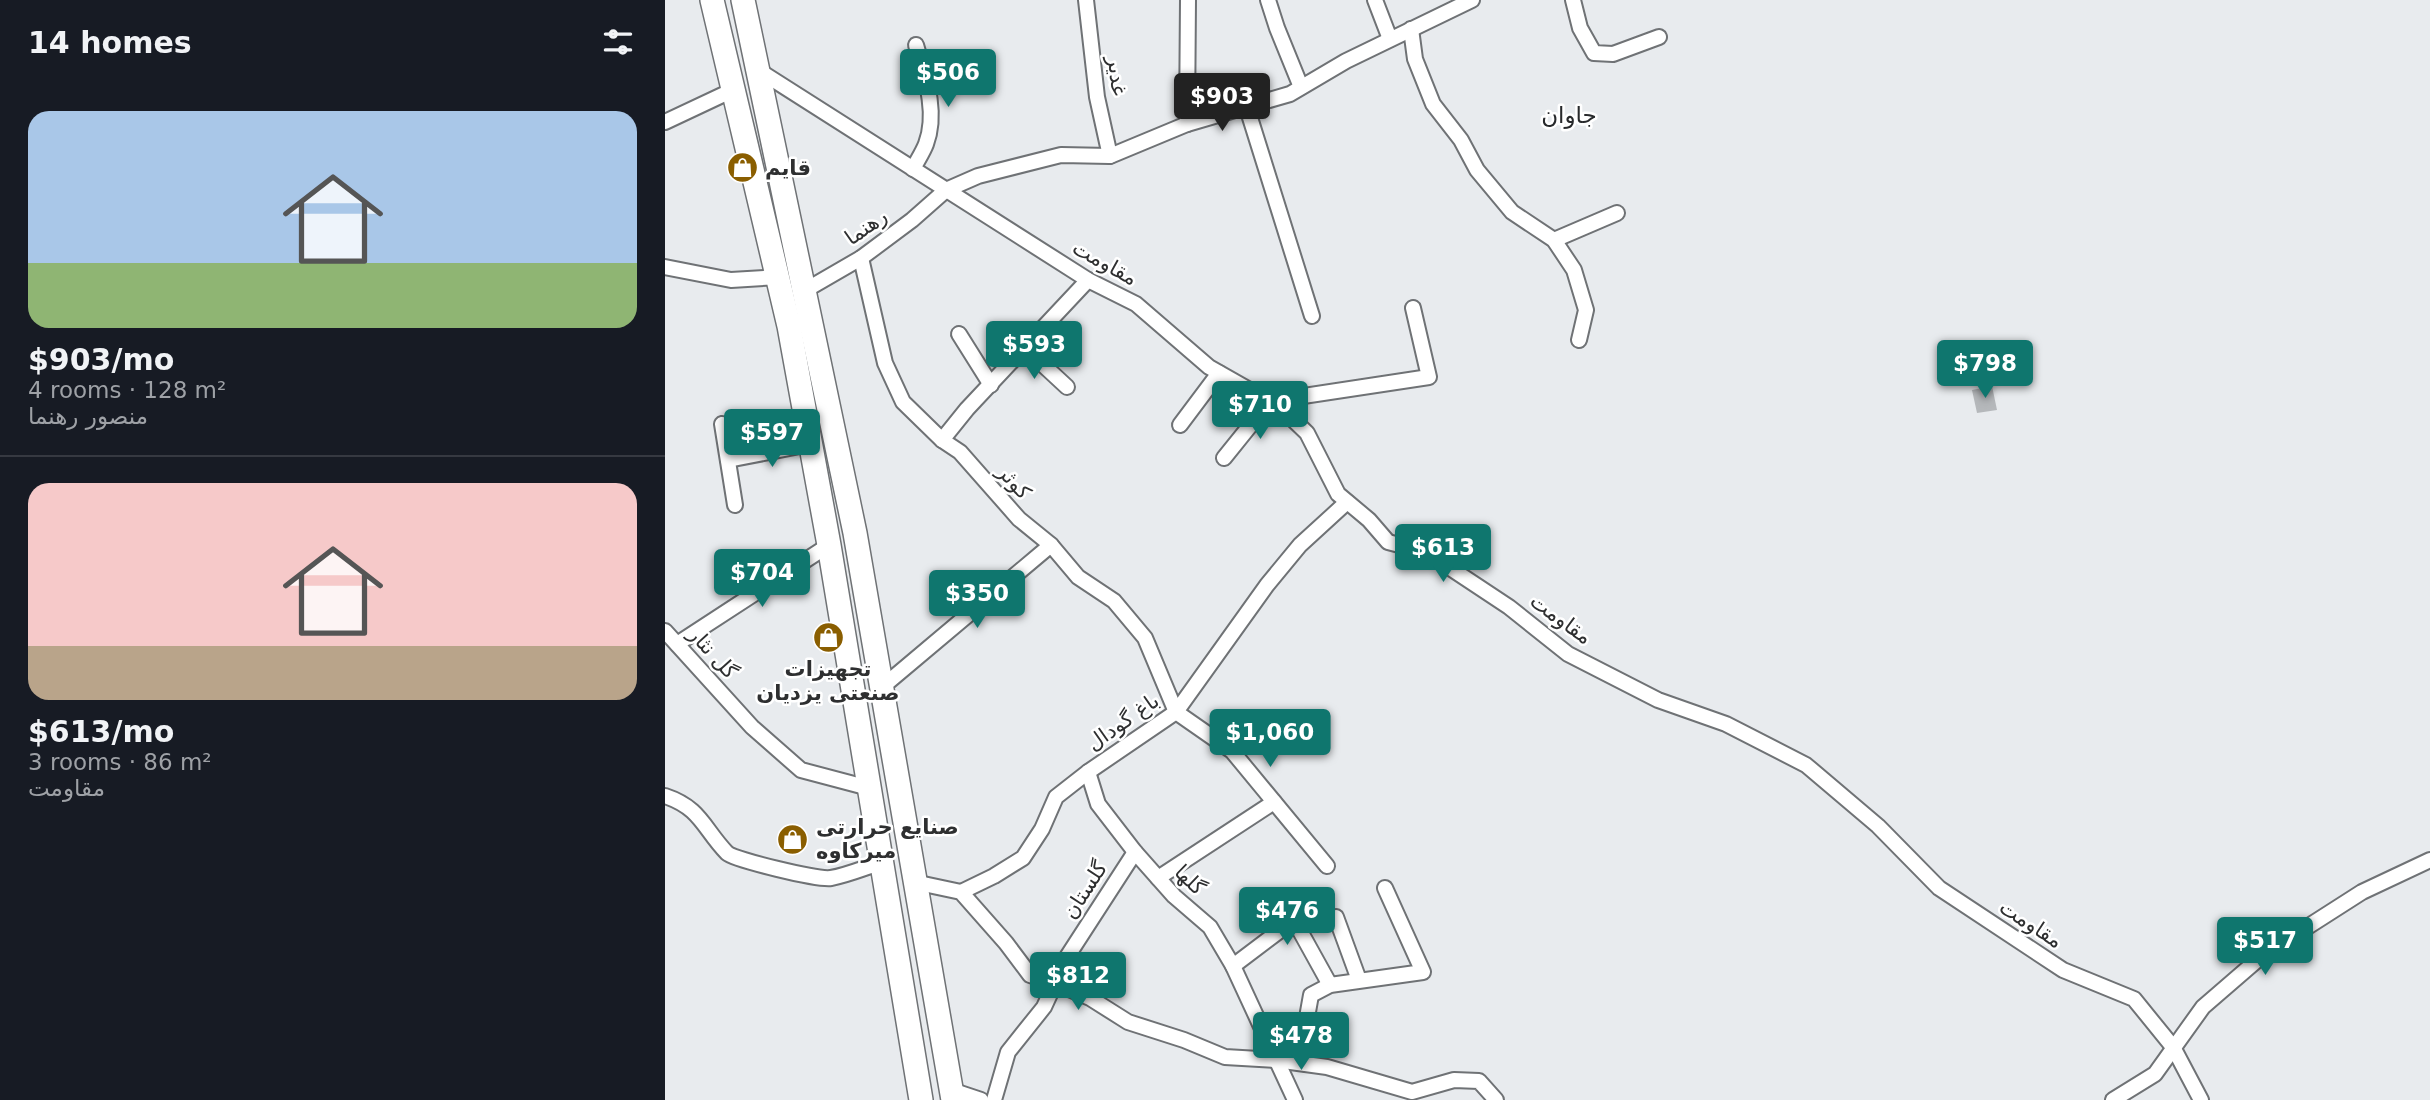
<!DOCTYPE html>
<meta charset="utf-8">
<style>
body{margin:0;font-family:"DejaVu Sans","Noto Naskh Arabic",sans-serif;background:#20242c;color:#f1f3f6;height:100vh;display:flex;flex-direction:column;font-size:26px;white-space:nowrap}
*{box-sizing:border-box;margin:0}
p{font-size:23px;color:#9ea1a6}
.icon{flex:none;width:38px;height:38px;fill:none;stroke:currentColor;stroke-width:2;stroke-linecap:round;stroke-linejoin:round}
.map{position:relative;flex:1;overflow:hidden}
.panel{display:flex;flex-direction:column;background:#171b24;width:665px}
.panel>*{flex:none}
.price{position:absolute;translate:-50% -60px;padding:0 16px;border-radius:7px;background:#0f766e;color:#fff;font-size:23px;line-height:46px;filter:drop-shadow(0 2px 4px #0008)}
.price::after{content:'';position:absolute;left:50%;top:42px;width:21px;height:16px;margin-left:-10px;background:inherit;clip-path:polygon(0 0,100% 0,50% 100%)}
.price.on{background:#222;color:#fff}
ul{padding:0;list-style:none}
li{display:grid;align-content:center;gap:14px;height:371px;padding:0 28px}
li+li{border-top:2px solid #363941}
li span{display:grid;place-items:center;height:217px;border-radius:21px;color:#555}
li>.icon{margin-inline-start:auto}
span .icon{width:126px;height:126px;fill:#fffc;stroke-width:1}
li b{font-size:30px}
h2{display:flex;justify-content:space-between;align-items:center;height:84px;padding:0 28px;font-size:30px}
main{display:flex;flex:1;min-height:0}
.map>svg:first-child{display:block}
.building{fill:#b5b8bb}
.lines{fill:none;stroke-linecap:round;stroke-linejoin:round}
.minor-casing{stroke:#6f7275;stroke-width:18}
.primary-casing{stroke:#6f7275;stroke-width:26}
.minor{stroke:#fff;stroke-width:14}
.primary{stroke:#fff;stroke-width:23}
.labels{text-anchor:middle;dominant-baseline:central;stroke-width:5;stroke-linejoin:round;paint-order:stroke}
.street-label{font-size:21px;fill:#2e2f30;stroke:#fff}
.poi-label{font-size:21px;font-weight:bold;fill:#2e2f30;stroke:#fff;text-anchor:start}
.neighbourhood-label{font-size:23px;fill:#27292b;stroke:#fff}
</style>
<main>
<section class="panel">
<h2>14 homes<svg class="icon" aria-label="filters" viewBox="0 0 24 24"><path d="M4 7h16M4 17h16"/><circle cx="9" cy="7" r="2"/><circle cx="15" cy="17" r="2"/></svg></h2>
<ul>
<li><span style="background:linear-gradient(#a9c7e8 70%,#8fb573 0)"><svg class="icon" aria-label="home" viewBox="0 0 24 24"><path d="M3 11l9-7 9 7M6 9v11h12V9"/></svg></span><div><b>$903/mo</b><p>4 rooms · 128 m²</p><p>منصور رهنما</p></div></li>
<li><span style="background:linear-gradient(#f6c9c9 75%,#b9a48a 0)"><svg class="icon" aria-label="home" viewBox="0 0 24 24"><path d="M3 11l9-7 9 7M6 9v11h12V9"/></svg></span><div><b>$613/mo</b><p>3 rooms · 86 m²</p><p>مقاومت</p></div></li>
</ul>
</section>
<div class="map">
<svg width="1765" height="1100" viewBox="0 0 1765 1100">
<rect width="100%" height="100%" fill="#e8ebee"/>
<!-- building -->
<polygon class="building" points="1327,386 1332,410 1312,413 1307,390"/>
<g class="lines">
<defs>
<g id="minor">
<polyline points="421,0 432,97 445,156"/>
<polyline points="603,0 612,28 636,87"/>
<polyline points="710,0 725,39"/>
<polyline points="908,0 915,28 929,53 948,54 994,37"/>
<polyline points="746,29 750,59 768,104 796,140 812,170 847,212 889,240 909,270 921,310 914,340"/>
<polyline points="93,70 423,280 471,304 544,367 616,408 642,433 673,494 704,520 723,542 761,552 844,607 903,654 993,700 1061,724 1141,765 1213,826 1274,888 1398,970 1469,999 1508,1047 1536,1100"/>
<polyline points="582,108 647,316"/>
<polyline points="0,122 68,90"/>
<polyline points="522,124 523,0"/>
<path d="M248,169C252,161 258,152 261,144C273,112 260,76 251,45"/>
<polyline points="889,240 952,213"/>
<polyline points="196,258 220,363 238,402 277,440 295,452 354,519 386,545 413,577 449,601 480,638 511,712 567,751 662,866"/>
<polyline points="0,267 66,280 113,277"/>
<polyline points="139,291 196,258 247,220 281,190 313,176 396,155 445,156 522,124 625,94 681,61 807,0"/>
<polyline points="294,334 326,385"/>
<polyline points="361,349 402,387"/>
<polyline points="57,424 70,505"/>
<polyline points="515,425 554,373"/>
<polyline points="277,440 302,409 423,280"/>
<polyline points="559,458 605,401 764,377 748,308"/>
<polyline points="63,460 145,444"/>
<polyline points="0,631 87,727 136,770 204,788"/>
<polyline points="12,644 164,545"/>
<polyline points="216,688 386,545"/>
<polyline points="423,772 433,804 470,852 509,896 545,927 568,966 630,1100"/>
<path d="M0,796C36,808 38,828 62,853C70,860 153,880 166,878C183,875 201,867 218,862"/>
<polyline points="493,878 609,802"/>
<polyline points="249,882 296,892 341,943 365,975 390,983 425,998 463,1022 519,1040 560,1057 611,1060 662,1067 747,1092 789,1080 814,1081 831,1100"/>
<polyline points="296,892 329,876 358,858 377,829 391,797 423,772 511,712 602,585 635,545 682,502"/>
<polyline points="671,917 694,980"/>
<polyline points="568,966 629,920 665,985"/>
<polyline points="641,1064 641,1023 646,995 665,985 758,972 720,888"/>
<polyline points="286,1090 316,1100"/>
<polyline points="329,1100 343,1052 379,1007 402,957 470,852"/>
<polyline points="1448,1100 1490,1074 1538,1007 1597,956 1697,892 1765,860"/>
</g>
<g id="primary">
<polyline points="47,0 124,326 164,545 256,1100"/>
<polyline points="78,0 190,533 288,1100"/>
</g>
</defs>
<!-- minor casing -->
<use href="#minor" class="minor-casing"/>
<!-- primary casing -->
<use href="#primary" class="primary-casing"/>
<!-- minor -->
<use href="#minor" class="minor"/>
<!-- primary -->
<use href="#primary" class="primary"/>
</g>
<!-- icons -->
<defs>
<symbol id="shop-disc" viewBox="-11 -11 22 22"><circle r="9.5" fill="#8a5e00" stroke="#fff"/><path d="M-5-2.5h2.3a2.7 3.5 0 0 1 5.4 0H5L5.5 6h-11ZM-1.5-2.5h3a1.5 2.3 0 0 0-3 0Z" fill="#fff"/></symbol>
</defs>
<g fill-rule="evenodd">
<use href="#shop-disc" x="60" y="150" width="35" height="35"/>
<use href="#shop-disc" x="146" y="620" width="35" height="35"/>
<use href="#shop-disc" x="110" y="822" width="35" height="35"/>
</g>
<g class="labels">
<!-- street labels -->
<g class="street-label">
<text transform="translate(452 76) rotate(83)">غدیر</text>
<text transform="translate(201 227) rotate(-35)">رهنما</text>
<text transform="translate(440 263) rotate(29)">مقاومت</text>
<text transform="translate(349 482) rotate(48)">کوثر</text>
<text transform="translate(896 619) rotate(36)">مقاومت</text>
<text transform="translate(48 653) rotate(48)">گل نثار</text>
<text transform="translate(458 722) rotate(-35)">باغ گودال</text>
<text transform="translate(525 880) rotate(44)">گلها</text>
<text transform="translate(420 890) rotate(-57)">گلستان</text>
<text transform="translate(1366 924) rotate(33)">مقاومت</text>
</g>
<!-- poi labels -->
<g class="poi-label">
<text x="100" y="168">قایم</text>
<text x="163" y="669" text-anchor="middle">تجهیزات<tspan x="163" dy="24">صنعتی یزدیان</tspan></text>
<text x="151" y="827">صنایع حرارتی<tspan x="151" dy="24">میرکاوه</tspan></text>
</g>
<!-- neighbourhood labels -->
<g class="neighbourhood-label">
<text x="904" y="115">جاوان</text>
</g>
</g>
</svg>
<b class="price" style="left:283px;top:109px">$506</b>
<b class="price on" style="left:557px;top:133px">$903</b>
<b class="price" style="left:369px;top:381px">$593</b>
<b class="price" style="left:1320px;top:400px">$798</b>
<b class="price" style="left:595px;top:441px">$710</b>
<b class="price" style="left:107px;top:469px">$597</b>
<b class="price" style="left:778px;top:584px">$613</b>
<b class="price" style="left:97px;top:609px">$704</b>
<b class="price" style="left:312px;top:630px">$350</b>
<b class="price" style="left:605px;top:769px">$1,060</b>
<b class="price" style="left:622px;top:947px">$476</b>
<b class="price" style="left:1600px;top:977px">$517</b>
<b class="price" style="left:413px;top:1012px">$812</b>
<b class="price" style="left:636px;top:1072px">$478</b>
</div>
</main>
